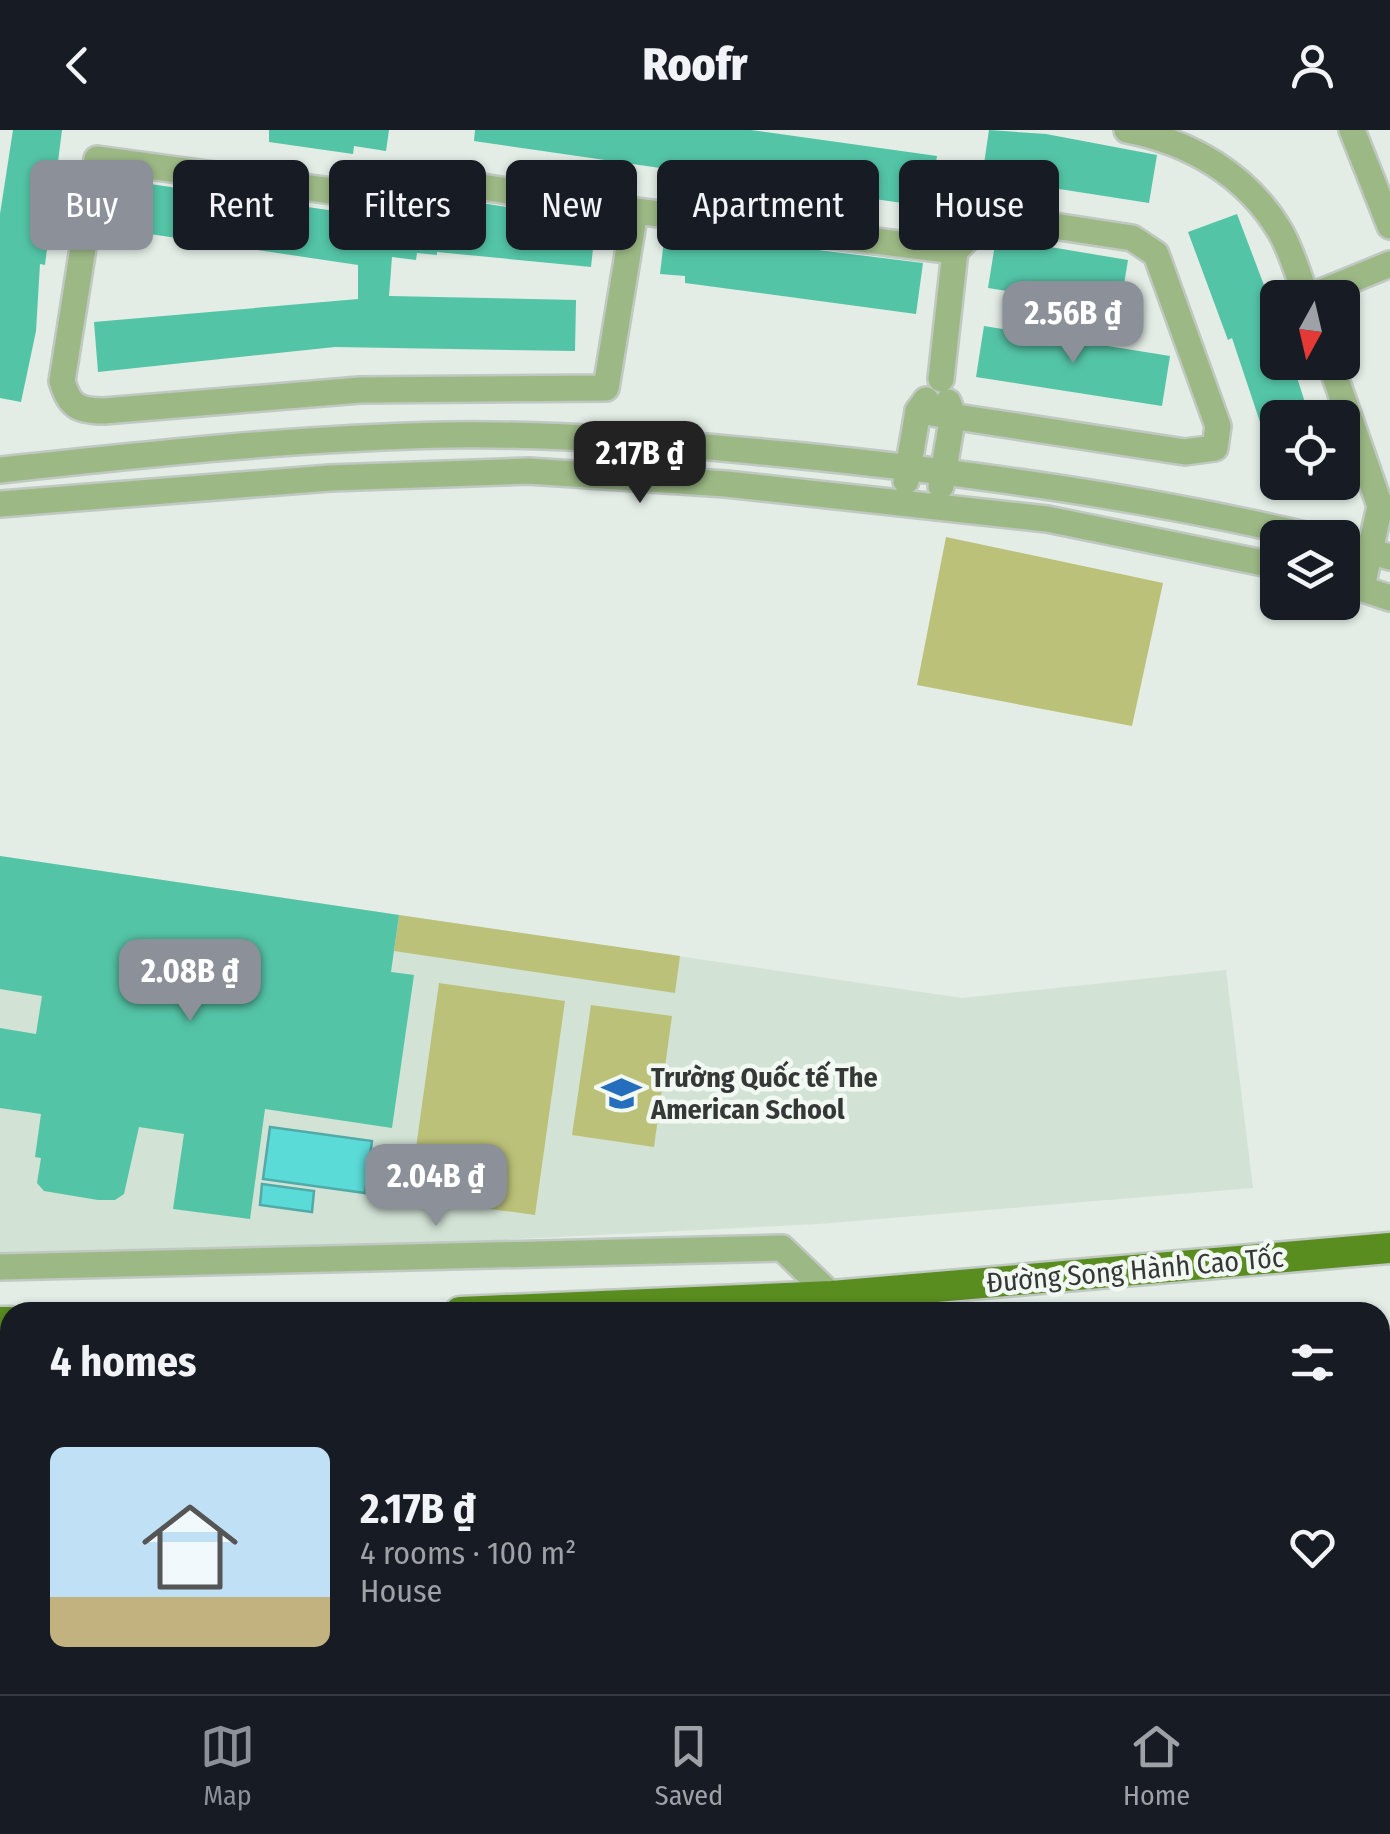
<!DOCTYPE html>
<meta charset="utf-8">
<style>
body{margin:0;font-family:"Fira Sans Condensed",sans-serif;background:#242831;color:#f1f3f6;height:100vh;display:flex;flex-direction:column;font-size:38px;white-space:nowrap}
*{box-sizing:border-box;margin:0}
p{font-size:32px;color:#9ea1a6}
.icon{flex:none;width:55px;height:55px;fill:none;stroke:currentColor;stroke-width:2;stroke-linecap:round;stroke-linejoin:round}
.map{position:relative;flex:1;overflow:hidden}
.panel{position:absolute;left:0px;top:1172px;width:1390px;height:392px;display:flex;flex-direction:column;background:#171b24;border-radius:30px 30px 0 0;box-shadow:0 2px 8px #0004}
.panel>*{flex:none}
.guide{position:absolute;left:30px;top:30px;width:1330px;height:90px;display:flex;gap:20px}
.needle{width:65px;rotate:188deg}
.buttons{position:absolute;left:1260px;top:150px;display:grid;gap:20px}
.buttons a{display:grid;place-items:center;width:100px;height:100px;border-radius:15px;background:#171b24;box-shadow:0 2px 8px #0004;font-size:50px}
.price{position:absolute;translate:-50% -85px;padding:0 22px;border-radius:20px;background:#8c9099;color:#fff;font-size:32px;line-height:65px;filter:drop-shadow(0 2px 5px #0008)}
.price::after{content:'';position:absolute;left:50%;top:60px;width:30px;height:22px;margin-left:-15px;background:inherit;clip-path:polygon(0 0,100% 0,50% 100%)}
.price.selected{background:#222;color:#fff}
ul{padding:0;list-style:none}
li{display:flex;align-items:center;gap:30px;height:250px;padding:0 50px}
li+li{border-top:2px solid #363941}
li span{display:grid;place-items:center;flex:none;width:280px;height:200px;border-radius:15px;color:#555}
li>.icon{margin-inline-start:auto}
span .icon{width:120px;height:120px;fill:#fffc;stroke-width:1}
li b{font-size:42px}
h2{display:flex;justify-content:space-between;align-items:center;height:120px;padding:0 50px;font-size:42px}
.pill{padding:0 35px;border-radius:15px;background:#171b24;box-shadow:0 2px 8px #0004;font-size:35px;line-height:90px}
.pill.selected{background:#8c9099;color:#fff}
header{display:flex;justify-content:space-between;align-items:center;height:130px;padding:0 50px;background:#171b24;font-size:45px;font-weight:800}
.menu{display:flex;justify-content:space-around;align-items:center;height:140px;border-top:2px solid #363941;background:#171b24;font-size:28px;color:#9ea1a6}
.menu a{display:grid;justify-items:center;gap:5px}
.menu .selected{color:#8c9099}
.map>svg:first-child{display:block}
.built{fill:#d2e2d5}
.green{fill:#bcc179}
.water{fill:#5bdbd8;stroke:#50aaa7;stroke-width:2.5}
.building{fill:#54c4a6}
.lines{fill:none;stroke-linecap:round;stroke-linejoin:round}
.minor-casing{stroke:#c0c8c2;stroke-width:30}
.major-casing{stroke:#c0c8c2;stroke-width:35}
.highway-casing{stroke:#c0c8c2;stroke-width:35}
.minor{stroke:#9cb985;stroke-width:25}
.major{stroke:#5a8d20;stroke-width:30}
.highway{stroke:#4b7910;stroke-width:30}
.labels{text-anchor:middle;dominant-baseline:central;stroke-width:9;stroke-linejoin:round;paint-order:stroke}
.poi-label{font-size:28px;font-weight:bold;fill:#353836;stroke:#f1f9f2;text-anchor:start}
.street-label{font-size:28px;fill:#353836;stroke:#f1f9f2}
</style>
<header><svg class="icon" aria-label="back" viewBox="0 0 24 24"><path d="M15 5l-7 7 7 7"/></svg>Roofr<svg class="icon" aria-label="person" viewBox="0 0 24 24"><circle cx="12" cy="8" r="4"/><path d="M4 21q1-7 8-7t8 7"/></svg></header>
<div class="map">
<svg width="1390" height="1564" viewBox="0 0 1390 1564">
<rect width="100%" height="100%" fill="#e3ece5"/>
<!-- built -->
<polygon class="built" points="0,726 962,868 1226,840 1253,1058 818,1094 439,1113 0,1123"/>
<!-- green -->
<g class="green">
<polygon points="946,407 1163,453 1132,596 917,555"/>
<polygon points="399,785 680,826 675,863 394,821"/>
<polygon points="439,853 565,871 535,1085 409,1068"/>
<polygon points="591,875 672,886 654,1017 572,1005"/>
</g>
<!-- water -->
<g class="water">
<polygon points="270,997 372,1011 365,1063 263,1049"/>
<polygon points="262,1054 314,1061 312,1082 260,1075"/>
</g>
<!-- building -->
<g class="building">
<polygon points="13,0 62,0 45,135 40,134 36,201 21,272 0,268 0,84"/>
<polygon points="269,0 389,0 386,21 354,16 353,24 269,12"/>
<polygon points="475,0 751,0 937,26 930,77 474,11"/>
<polygon points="989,0 1046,4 1157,25 1149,73 982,47"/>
<polygon points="123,50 376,87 376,81 421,81 422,76 475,72 596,91 591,137 437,122 437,125 417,123 416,130 392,127 389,166 576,170 575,221 335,217 98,242 94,192 358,169 358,135 116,99"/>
<polygon points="1237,84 1278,192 1278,232 1292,232 1310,288 1278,288 1278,333 1274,334 1232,208 1228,210 1188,102"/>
<polygon points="665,101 923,133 916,184 685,153 685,146 660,144"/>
<polygon points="996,108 1128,130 1120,179 988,158"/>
<polygon points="984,196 1170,226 1162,276 976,247"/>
<polygon points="0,726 399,785 391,842 414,845 392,998 265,979 250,1089 173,1079 184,1004 139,997 124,1064 115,1070 98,1070 44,1061 37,1053 41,1028 35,1027 41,984 0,978 0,898 36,904 42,866 0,859"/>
</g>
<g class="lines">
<defs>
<g id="minor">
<path d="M1127,0C1190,12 1247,45 1280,101C1292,121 1298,146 1307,168L1390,134"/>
<polyline points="1352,0 1390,96"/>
<path d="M635,81L606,258L360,260L104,281C78,281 69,276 62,251L97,29L332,61L372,63L476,56L635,81L955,121"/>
<polyline points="1330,232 1380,376 1362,457"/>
<polyline points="918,281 1185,322 1215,318 1218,296 1156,124 1132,108 1008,89 981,95 955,121 941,249"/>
<path d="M0,340C148,324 297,308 446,305C562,303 679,314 794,325C970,343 1146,367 1318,408"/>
<polyline points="906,351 918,281 926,270"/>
<polyline points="941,356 953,285 948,272"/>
<polyline points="0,374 330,348 528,341 726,354 1047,389 1278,436"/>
<polyline points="1342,413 1390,427"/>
<polyline points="1342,452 1390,468"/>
<polyline points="0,1137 782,1118 832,1166"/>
<polyline points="0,1238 10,1238"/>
<polyline points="1380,1276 1390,1275"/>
<polyline points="1380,1486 1390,1484"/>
</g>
<g id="major">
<polyline points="460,1182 832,1166 1390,1118"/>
<polyline points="0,1192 10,1192"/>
</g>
<g id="highway">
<polyline points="1380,1339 1390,1338"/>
<polyline points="0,1397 10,1397"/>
<polyline points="1380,1400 1390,1399"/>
<polyline points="0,1460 10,1460"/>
</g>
</defs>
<!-- minor casing -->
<use href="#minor" class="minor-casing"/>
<!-- major casing -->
<use href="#major" class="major-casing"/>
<!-- highway casing -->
<use href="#highway" class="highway-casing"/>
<!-- minor -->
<use href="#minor" class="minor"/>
<!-- major -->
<use href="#major" class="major"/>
<!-- highway -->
<use href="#highway" class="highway"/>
</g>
<!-- icons -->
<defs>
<symbol id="school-bare" viewBox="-9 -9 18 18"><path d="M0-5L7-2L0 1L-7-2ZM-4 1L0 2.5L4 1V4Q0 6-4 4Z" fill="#246ebd" stroke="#f1f9f2" stroke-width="2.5" paint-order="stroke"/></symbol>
</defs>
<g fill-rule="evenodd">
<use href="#school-bare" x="594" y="936" width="55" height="55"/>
</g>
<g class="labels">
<!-- poi labels -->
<g class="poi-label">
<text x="651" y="947">Trường Quốc tế The<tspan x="651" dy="32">American School</tspan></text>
</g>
<!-- street labels -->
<g class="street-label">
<text transform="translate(1135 1140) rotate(-5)">Đường Song Hành Cao Tốc</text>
</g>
</g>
</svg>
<div class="buttons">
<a><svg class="needle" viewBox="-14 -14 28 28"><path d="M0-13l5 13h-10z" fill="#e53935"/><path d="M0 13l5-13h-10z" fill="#9ea1a6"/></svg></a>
<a><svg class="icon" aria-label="locate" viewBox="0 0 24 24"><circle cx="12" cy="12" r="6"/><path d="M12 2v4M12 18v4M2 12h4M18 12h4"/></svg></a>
<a><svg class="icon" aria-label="layers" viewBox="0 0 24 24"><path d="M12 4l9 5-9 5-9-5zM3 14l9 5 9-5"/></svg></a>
</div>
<b class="price" style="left:1073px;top:236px">2.56B ₫</b>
<b class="price selected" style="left:640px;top:376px">2.17B ₫</b>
<b class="price" style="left:190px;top:894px">2.08B ₫</b>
<b class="price" style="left:436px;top:1099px">2.04B ₫</b>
<div class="guide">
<a class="pill selected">Buy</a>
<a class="pill">Rent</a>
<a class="pill">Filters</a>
<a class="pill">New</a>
<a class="pill">Apartment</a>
<a class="pill">House</a>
</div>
<section class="panel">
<h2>4 homes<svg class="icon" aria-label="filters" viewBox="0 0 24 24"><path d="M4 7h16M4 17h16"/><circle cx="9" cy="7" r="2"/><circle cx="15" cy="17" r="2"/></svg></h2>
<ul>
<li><span style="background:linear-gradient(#bfe0f5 75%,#c2b280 0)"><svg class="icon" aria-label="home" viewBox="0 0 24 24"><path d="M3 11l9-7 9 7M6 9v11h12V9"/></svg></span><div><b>2.17B ₫</b><p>4 rooms · 100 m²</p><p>House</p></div><svg class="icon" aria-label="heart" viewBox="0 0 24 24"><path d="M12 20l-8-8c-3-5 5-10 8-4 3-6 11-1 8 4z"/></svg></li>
</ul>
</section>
</div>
<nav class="menu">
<a class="selected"><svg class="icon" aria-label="map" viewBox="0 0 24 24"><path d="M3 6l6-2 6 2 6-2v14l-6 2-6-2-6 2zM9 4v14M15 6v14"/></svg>Map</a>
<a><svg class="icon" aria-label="saved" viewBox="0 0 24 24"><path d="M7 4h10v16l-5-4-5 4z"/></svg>Saved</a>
<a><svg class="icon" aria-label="home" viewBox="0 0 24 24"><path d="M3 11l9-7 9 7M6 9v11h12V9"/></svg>Home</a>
</nav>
